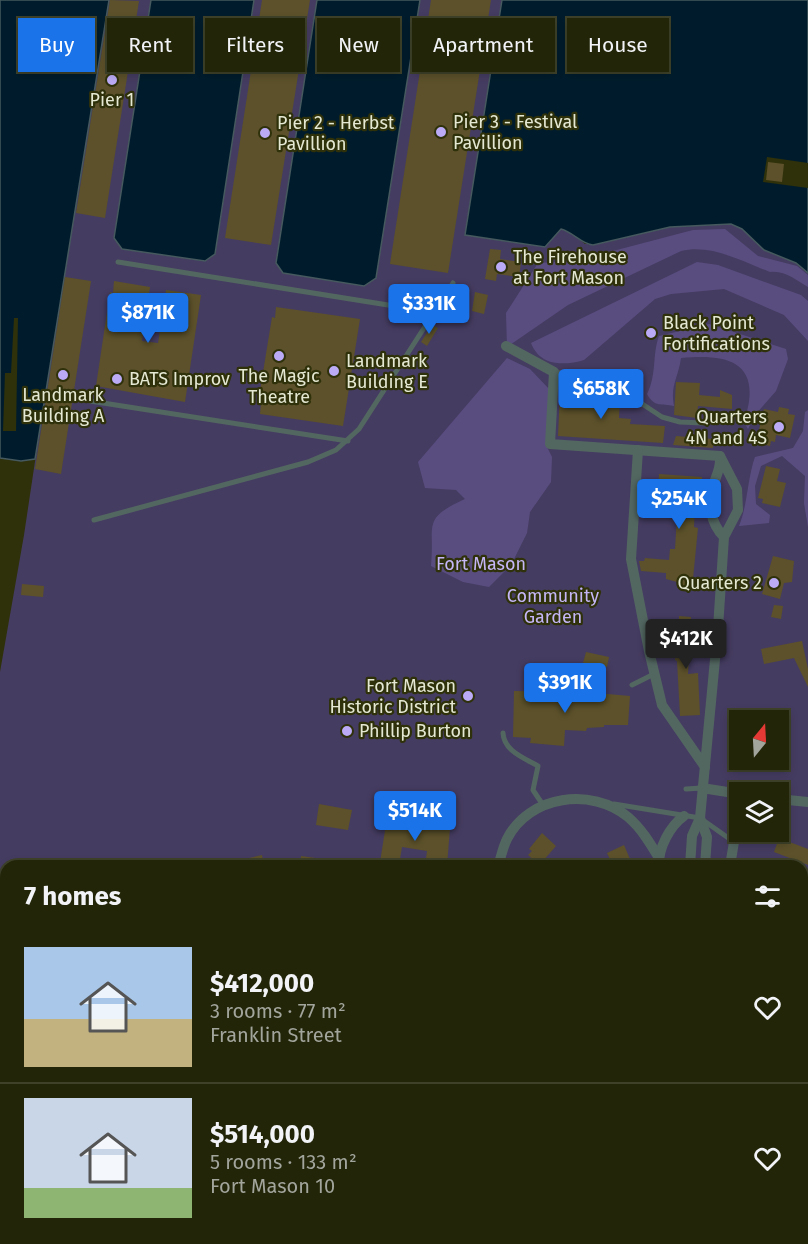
<!DOCTYPE html>
<meta charset="utf-8">
<style>
body{margin:0;font-family:"Fira Sans",sans-serif;background:#2a2d12;color:#f1f3f6;height:100vh;display:flex;flex-direction:column;font-size:22px;white-space:nowrap}
*{box-sizing:border-box;margin:0}
p{font-size:20px;color:#a2a59c}
.icon{flex:none;width:33px;height:33px;fill:none;stroke:currentColor;stroke-width:2;stroke-linecap:round;stroke-linejoin:round}
.map{position:relative;flex:1;overflow:hidden}
.side{position:absolute;left:0px;top:860px;width:808px;height:386px;display:flex;flex-direction:column;background:#222508;border-radius:18px 18px 0 0;box-shadow:0 3px 9px #0003,0 0 0 2px #3f4229}
.side>*{flex:none}
.guide{position:absolute;left:18px;top:18px;width:772px;height:54px;display:flex;gap:12px}
.needle{width:39px;rotate:18deg}
.controls{position:absolute;left:729px;top:710px;display:grid;gap:12px}
.controls a{display:grid;place-items:center;width:60px;height:60px;border-radius:0px;background:#222508;box-shadow:0 3px 9px #0003,0 0 0 2px #3f4229;font-size:30px}
.price{position:absolute;translate:-50% -51px;padding:0 14px;border-radius:6px;background:#1a73e8;color:#fff;font-size:20px;line-height:39px;filter:drop-shadow(0 2px 3px #0008)}
.price::after{content:'';position:absolute;left:50%;top:36px;width:18px;height:14px;margin-left:-9px;background:inherit;clip-path:polygon(0 0,100% 0,50% 100%)}
.price.selected{background:#222;color:#fff}
ul{padding:0;list-style:none}
li{display:flex;align-items:center;gap:18px;height:150px;padding:0 24px}
li+li{border-top:2px solid #3f4229}
li span{display:grid;place-items:center;flex:none;width:168px;height:120px;border-radius:0px;color:#555}
li>.icon{margin-inline-start:auto}
span .icon{width:72px;height:72px;fill:#fffc;stroke-width:1}
li b{font-size:26px}
h2{display:flex;justify-content:space-between;align-items:center;height:72px;padding:0 24px;font-size:26px}
.pill{padding:0 21px;border-radius:0px;background:#222508;box-shadow:0 3px 9px #0003,0 0 0 2px #3f4229;font-size:21px;line-height:54px}
.pill.selected{background:#1a73e8;color:#fff}
.map>svg:first-child{display:block}
.green{fill:#453c61;fill-rule:evenodd}
.forest{fill:#594d80}
.water{fill:#001c2c;stroke:#45595e;stroke-width:1.5}
.pier{fill:#2e310a}
.building{fill:#5c512a}
.lines{fill:none;stroke-linecap:round;stroke-linejoin:round}
.lane{stroke:#536761;stroke-width:5}
.street{stroke:#536761;stroke-width:10}
.secondary{stroke:#67877d;stroke-width:15}
.poi-dot{fill:#bbaaf6;stroke:#2e310a;stroke-width:2}
.labels{text-anchor:middle;dominant-baseline:central;stroke-width:4.5;stroke-linejoin:round;paint-order:stroke}
.poi-label{font-size:18px;fill:#e5e8d2;stroke:#2e310a;text-anchor:start}
.park-label{font-size:18px;fill:#c5b7f7;stroke:#2e310a}
</style>
<div class="map">
<svg width="808" height="1244" viewBox="0 0 808 1244">
<rect width="100%" height="100%" fill="#2e310a"/>
<!-- green -->
<path class="green" d="M109,0H151L114,238L204,261L215,254L254,0H317L276,263L364,286L376,278L420,0H502L465,235H553L560,229L569,231L585,244L670,227L731,224L742,229L764,250L796,263L808,273V1066L802,1065V866H6V945L0,944V672L24,535L63,274ZM740,720H778V759H740ZM740,792H778V831H740Z"/>
<!-- forest -->
<g class="forest">
<path d="M725,229L758,256L797,266L808,275V287C796,280 785,270 770,272C741,261 712,244 681,251L568,305L507,347L506,313L538,263L575,261L693,230Z"/>
<path d="M697,262L718,265L801,295L808,301V341L784,315L724,289L671,294L655,299L584,360C563,366 540,366 531,343Z"/>
<path d="M709,324L786,349L788,359L776,391L755,415L748,429L744,422C763,364 732,353 681,358C678,379 670,385 674,406C661,403 655,408 647,394C657,375 652,355 659,336Z"/>
<path d="M507,358L530,369L550,390L546,445L552,457L551,482L530,512L527,533L511,565L489,587L463,582L431,566C435,524 421,519 465,499L456,490L425,488L418,462Z"/>
<path d="M808,410V527L804,503L805,476L782,456L761,466L755,486L756,504L770,515L769,523L739,526C748,504 747,480 755,457L793,448L803,431L805,412Z"/>
</g>
<!-- water -->
<g class="water">
<polygon points="0,0 109,0 35,459 21,461 0,458"/>
<polygon points="151,0 254,0 215,254 205,261 122,249 114,238"/>
<polygon points="317,0 420,0 376,278 364,286 283,273 276,263"/>
<path d="M502,0H808V273L796,263L764,250L742,229L731,224L670,227L593,245C581,244 573,232 561,229L545,247L465,235Z"/>
</g>
<!-- pier -->
<g class="pier">
<polygon points="767,157 808,163 808,188 763,182"/>
<polygon points="14,318 18,318 16,431 3,431 5,373 11,373"/>
</g>
<!-- building -->
<g class="building">
<polygon points="110,0 139,1 105,218 76,213"/>
<polygon points="262,0 310,0 271,245 225,238"/>
<polygon points="431,0 491,0 448,273 390,264"/>
<polygon points="768,162 784,164 782,182 766,180"/>
<polygon points="490,249 501,250 500,259 521,262 519,277 497,274 496,281 485,279"/>
<polygon points="65,277 91,281 61,474 35,469"/>
<polygon points="114,281 150,287 142,341 158,343 166,290 201,295 185,402 96,386 110,292 113,293"/>
<polygon points="475,292 488,295 484,314 472,311"/>
<polygon points="276,307 360,319 343,426 260,414 261,403 258,403 272,317 275,318"/>
<polygon points="432,325 438,328 427,346 421,342"/>
<polygon points="676,382 700,383 699,395 720,397 720,390 732,395 732,409 698,406 697,418 674,415"/>
<polygon points="560,392 620,397 619,418 631,419 630,424 665,426 663,443 558,436"/>
<polygon points="779,407 789,409 788,414 795,415 790,438 776,435 775,442 771,441 770,446 761,444 762,439 757,438 764,409 778,412"/>
<polygon points="676,436 713,439 713,448 673,445"/>
<polygon points="766,466 780,469 777,481 786,483 780,507 762,503 763,499 758,498"/>
<polygon points="659,474 702,477 700,499 698,499 697,505 695,505 694,527 698,528 692,589 677,588 677,582 666,579 666,573 641,571 639,561 644,561 645,558 669,560 670,549 675,549 677,516 666,516 667,491 658,491"/>
<polygon points="773,556 794,561 792,582 784,583 780,599 762,594"/>
<polygon points="22,584 44,586 43,597 21,595"/>
<polygon points="774,605 783,606 781,619 771,617"/>
<polygon points="679,616 691,617 688,674 698,673 700,715 680,716 677,661 675,660 677,631 670,631 670,622 679,622"/>
<polygon points="802,641 808,669 808,687 794,658 764,664 761,649"/>
<polygon points="586,652 609,657 607,667 583,663"/>
<polygon points="514,691 585,692 630,696 628,725 604,725 604,727 587,728 586,731 565,730 564,746 530,743 531,738 513,737"/>
<polygon points="319,804 352,810 348,830 316,825"/>
<polygon points="387,818 431,828 431,825 450,828 447,866 425,866 427,851 402,847 399,865 380,862"/>
<polygon points="542,833 556,846 543,861 540,858 537,863 528,855 532,851 529,849"/>
<polygon points="779,838 808,849 808,865 774,852"/>
<polygon points="624,845 633,866 613,866 607,853"/>
<polygon points="262,855 264,866 251,866 249,858"/>
<polygon points="301,856 330,860 329,866 300,866"/>
</g>
<g class="lines">
<!-- lane -->
<g class="lane">
<polyline points="118,262 432,312"/>
<polyline points="554,372 609,382 662,417 680,422 703,423"/>
<polyline points="90,401 348,441"/>
<polyline points="94,520 308,462 336,450 359,429 453,283"/>
<polyline points="632,685 654,674"/>
<path d="M503,733C504,751 524,758 538,766L533,790L543,805"/>
<polyline points="686,789 702,788"/>
<polyline points="614,804 700,818 734,842"/>
</g>
<!-- street -->
<g class="street">
<polyline points="506,346 554,372 550,444 720,456"/>
<polyline points="638,450 631,559 649,651 662,705 705,767"/>
<path d="M720,460C720,469 717,474 714,483C707,502 710,523 724,537"/>
<polyline points="702,788 740,794"/>
<polyline points="778,799 808,802"/>
<polyline points="700,818 707,837 705,866"/>
<path d="M498,866C501,857 503,847 507,839C529,795 592,787 628,817C641,828 650,843 659,858"/>
<path d="M659,866C658,848 670,826 684,816"/>
<polyline points="690,866 692,836 700,818 718,628 724,537 738,510 737,489 720,456"/>
<polyline points="730,866 734,842"/>
<polyline points="802,1043 808,1044"/>
<polyline points="0,1139 6,1140"/>
<polyline points="635,1239 667,1244"/>
<polyline points="145,1244 146,1239"/>
<polyline points="396,1244 396,1239"/>
</g>
<!-- secondary -->
<g class="secondary">
<polyline points="0,959 6,960"/>
<polyline points="802,1086 808,1087"/>
</g>
</g>
<!-- markers -->
<g class="poi-dot">
<circle cx="112" cy="80" r="6"/>
<circle cx="441" cy="132" r="6"/>
<circle cx="265" cy="133" r="6"/>
<circle cx="501" cy="267" r="6"/>
<circle cx="651" cy="333" r="6"/>
<circle cx="279" cy="356" r="6"/>
<circle cx="334" cy="371" r="6"/>
<circle cx="63" cy="375" r="6"/>
<circle cx="117" cy="379" r="6"/>
<circle cx="779" cy="427" r="6"/>
<circle cx="774" cy="583" r="6"/>
<circle cx="468" cy="696" r="6"/>
<circle cx="347" cy="731" r="6"/>
</g>
<g class="labels">
<!-- poi labels -->
<g class="poi-label">
<text x="112" y="100" text-anchor="middle">Pier 1</text>
<text x="453" y="122">Pier 3 - Festival<tspan x="453" dy="21">Pavillion</tspan></text>
<text x="277" y="123">Pier 2 - Herbst<tspan x="277" dy="21">Pavillion</tspan></text>
<text x="513" y="257">The Firehouse<tspan x="513" dy="21">at Fort Mason</tspan></text>
<text x="663" y="323">Black Point<tspan x="663" dy="21">Fortifications</tspan></text>
<text x="346" y="361">Landmark<tspan x="346" dy="21">Building E</tspan></text>
<text x="279" y="376" text-anchor="middle">The Magic<tspan x="279" dy="21">Theatre</tspan></text>
<text x="129" y="379">BATS Improv</text>
<text x="63" y="395" text-anchor="middle">Landmark<tspan x="63" dy="21">Building A</tspan></text>
<text x="767" y="417" text-anchor="end">Quarters<tspan x="767" dy="21">4N and 4S</tspan></text>
<text x="762" y="583" text-anchor="end">Quarters 2</text>
<text x="456" y="686" text-anchor="end">Fort Mason<tspan x="456" dy="21">Historic District</tspan></text>
<text x="359" y="731">Phillip Burton</text>
</g>
<!-- park labels -->
<g class="park-label">
<text x="481" y="564">Fort Mason</text>
<text x="553" y="596">Community<tspan x="553" dy="21">Garden</tspan></text>
</g>
</g>
</svg>
<div class="controls">
<a><svg class="needle" viewBox="-14 -14 28 28"><path d="M0-13l5 13h-10z" fill="#e53935"/><path d="M0 13l5-13h-10z" fill="#a2a59c"/></svg></a>
<a><svg class="icon" aria-label="layers" viewBox="0 0 24 24"><path d="M12 4l9 5-9 5-9-5zM3 14l9 5 9-5"/></svg></a>
</div>
<b class="price" style="left:429px;top:335px">$331K</b>
<b class="price" style="left:148px;top:344px">$871K</b>
<b class="price" style="left:601px;top:420px">$658K</b>
<b class="price" style="left:679px;top:530px">$254K</b>
<b class="price selected" style="left:686px;top:670px">$412K</b>
<b class="price" style="left:565px;top:714px">$391K</b>
<b class="price" style="left:415px;top:842px">$514K</b>
<div class="guide">
<a class="pill selected">Buy</a>
<a class="pill">Rent</a>
<a class="pill">Filters</a>
<a class="pill">New</a>
<a class="pill">Apartment</a>
<a class="pill">House</a>
</div>
<section class="side">
<h2>7 homes<svg class="icon" aria-label="filters" viewBox="0 0 24 24"><path d="M4 7h16M4 17h16"/><circle cx="9" cy="7" r="2"/><circle cx="15" cy="17" r="2"/></svg></h2>
<ul>
<li><span style="background:linear-gradient(#a9c7e8 60%,#c2b280 0)"><svg class="icon" aria-label="home" viewBox="0 0 24 24"><path d="M3 11l9-7 9 7M6 9v11h12V9"/></svg></span><div><b>$412,000</b><p>3 rooms · 77 m²</p><p>Franklin Street</p></div><svg class="icon" aria-label="heart" viewBox="0 0 24 24"><path d="M12 20l-8-8c-3-5 5-10 8-4 3-6 11-1 8 4z"/></svg></li>
<li><span style="background:linear-gradient(#c9d6e8 75%,#8fb573 0)"><svg class="icon" aria-label="home" viewBox="0 0 24 24"><path d="M3 11l9-7 9 7M6 9v11h12V9"/></svg></span><div><b>$514,000</b><p>5 rooms · 133 m²</p><p>Fort Mason 10</p></div><svg class="icon" aria-label="heart" viewBox="0 0 24 24"><path d="M12 20l-8-8c-3-5 5-10 8-4 3-6 11-1 8 4z"/></svg></li>
</ul>
</section>
</div>
